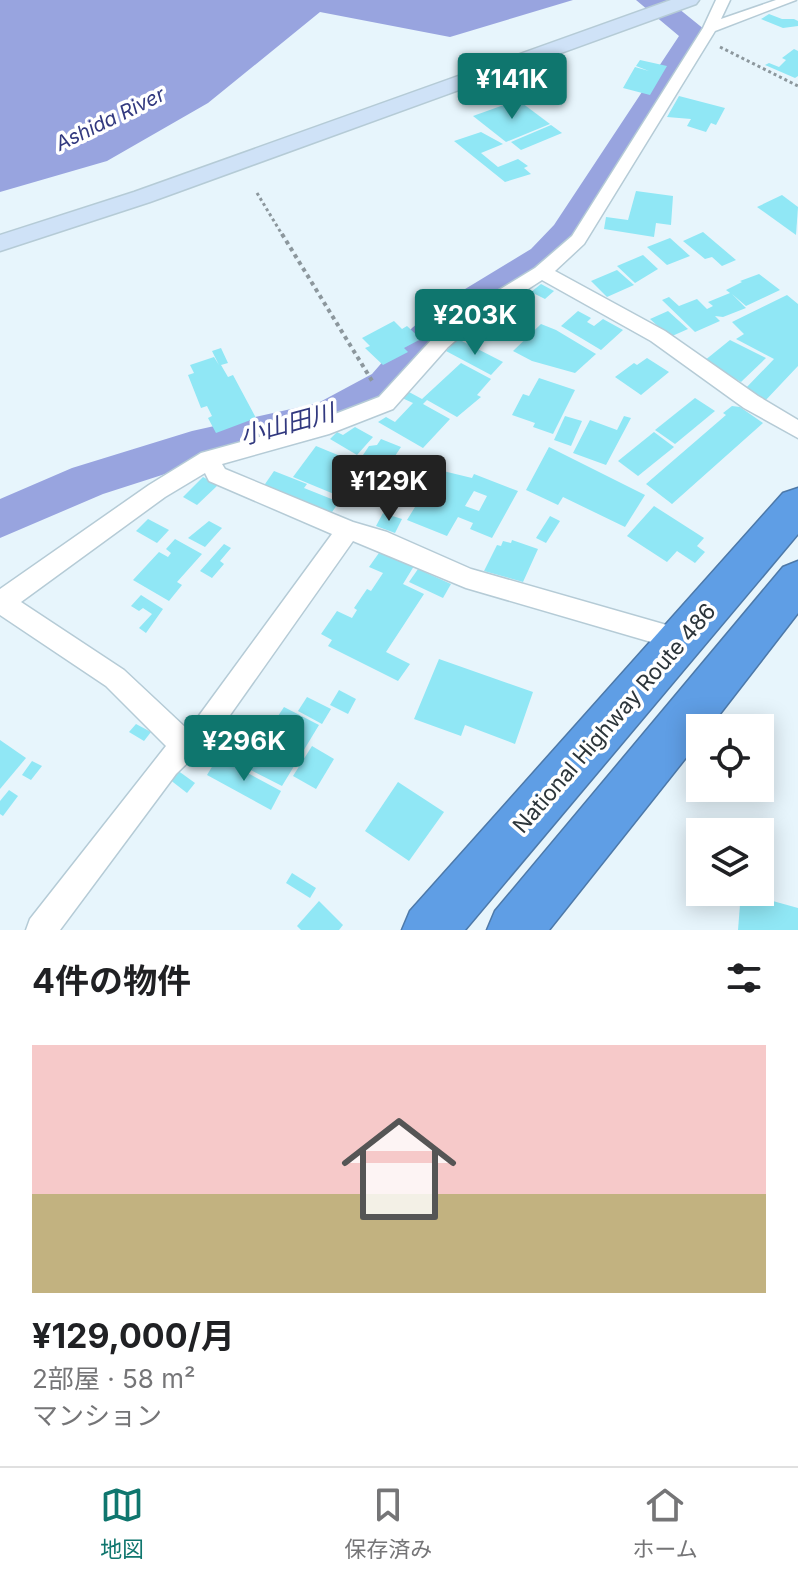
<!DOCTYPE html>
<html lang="ja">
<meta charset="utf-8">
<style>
body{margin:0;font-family:Inter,"Noto Sans JP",sans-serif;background:#f6f6f6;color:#202124;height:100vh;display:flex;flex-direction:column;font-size:30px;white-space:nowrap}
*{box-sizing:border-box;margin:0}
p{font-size:26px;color:#757577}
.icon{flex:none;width:44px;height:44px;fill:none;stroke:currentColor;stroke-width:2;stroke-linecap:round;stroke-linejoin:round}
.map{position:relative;height:930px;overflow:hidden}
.side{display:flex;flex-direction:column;background:#fff;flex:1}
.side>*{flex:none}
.tools{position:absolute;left:686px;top:714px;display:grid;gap:16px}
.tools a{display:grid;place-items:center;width:88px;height:88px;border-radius:0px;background:#fff;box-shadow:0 4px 20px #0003;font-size:40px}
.price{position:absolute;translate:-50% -68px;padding:0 18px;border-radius:8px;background:#0f766e;color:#fff;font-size:26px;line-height:52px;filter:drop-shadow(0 2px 4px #0008)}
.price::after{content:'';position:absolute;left:50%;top:48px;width:24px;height:18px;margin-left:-12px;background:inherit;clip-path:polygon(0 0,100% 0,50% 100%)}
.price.on{background:#222;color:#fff}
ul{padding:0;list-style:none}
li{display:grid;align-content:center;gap:16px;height:424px;padding:0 32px}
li+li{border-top:2px solid #e0e0e0}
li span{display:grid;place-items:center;height:248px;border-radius:0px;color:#555}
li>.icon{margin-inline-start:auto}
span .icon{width:144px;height:144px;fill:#fffc;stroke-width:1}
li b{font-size:34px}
h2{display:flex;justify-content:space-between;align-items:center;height:96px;padding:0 32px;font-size:34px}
.tab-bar{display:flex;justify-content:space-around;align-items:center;height:112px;border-top:2px solid #e0e0e0;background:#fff;font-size:22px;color:#757577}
.tab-bar a{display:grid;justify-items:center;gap:4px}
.tab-bar .on{color:#0f766e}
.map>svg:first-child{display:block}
.water{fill:#98a4df}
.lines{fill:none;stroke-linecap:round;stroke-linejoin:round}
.river{fill:#98a4df;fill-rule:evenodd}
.building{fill:#90e7f5;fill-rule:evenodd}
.street-casing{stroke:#b5cbd6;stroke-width:3}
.secondary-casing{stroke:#b5cbd6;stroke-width:3}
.highway-casing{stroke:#4d79a9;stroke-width:3}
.path-far1{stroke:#8c979d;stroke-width:3;stroke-dasharray:3 3;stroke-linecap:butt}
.path{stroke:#8c979d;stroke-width:4;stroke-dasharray:4 4;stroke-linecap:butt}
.street{fill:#fff;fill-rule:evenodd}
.secondary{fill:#cfe2f7;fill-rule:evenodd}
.highway{fill:#5f9ee5;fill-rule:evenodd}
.labels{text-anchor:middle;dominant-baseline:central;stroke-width:7;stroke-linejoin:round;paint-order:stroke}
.far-water-label{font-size:20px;font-style:italic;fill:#32397f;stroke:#fff}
.street-label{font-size:22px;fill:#2c353a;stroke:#fff}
.water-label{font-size:24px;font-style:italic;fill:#32397f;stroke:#fff}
</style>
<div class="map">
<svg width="798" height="930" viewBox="0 0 798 930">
<rect width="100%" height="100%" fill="#e7f5fc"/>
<!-- water -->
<polygon class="water" points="0,0 573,0 450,37 320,12 208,103 107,161 0,192"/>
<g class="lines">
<!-- river -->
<polygon class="river" points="636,0 668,0 710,34 580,241 557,267 475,318 440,348 402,396 344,428 193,465 103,494 0,538 0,499 72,468 192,431 318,403 372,374 412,328 447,300 531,249 554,225 679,36"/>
</g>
<!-- building -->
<g class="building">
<polygon points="769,14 782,19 794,19 798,21 798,26 783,28 761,19"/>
<polygon points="794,49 798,51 798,76 795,78 765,65 769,63 779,67 786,60 782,58"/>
<polygon points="640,60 667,66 650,95 623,88 635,67 649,71 636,66"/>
<polygon points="679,96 725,108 716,125 711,123 706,132 687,126 691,119 667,117"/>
<polygon points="518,100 550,124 506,142 473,116"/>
<polygon points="551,125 562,133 521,150 511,142"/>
<polygon points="481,132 503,144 481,153 498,167 518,159 528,166 524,168 531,174 505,182 454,141"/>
<polygon points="636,191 673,196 671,225 656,223 654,237 604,229 606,217 628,220"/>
<polygon points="782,195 798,207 796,235 757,207"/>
<polygon points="703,232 736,260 722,266 712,257 705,259 683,241"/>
<polygon points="670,238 690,256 667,265 647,247"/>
<polygon points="643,255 658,269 635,283 617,266"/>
<polygon points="617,270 634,285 607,297 591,281"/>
<polygon points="759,274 780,290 746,306 732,294 746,308 723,317 715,316 720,321 695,332 662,300 669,297 679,306 697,299 707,309 713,306 708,302 730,293 726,290 742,282 740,281"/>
<polygon points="541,284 554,291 545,299 531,292"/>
<polygon points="787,295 798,304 798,366 764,402 744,390 774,359 736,339 744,334 732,322"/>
<polygon points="578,311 591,318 587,322 594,326 603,319 623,330 601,350 561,326"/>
<polygon points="668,311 688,329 670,337 650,319"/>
<polygon points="394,321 402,329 407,326 421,339 404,348 408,352 383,365 365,348 370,346 362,338"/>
<polygon points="541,324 556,330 596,354 575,373 532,361 513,351"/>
<polygon points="458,339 503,362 491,375 446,351"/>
<polygon points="730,340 766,358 741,382 704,361"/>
<polygon points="221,348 228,363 221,365 228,377 233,375 256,418 216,433 208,418 212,416 207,406 201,408 188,375 194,373 190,365 214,357 219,365 212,351"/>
<polygon points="647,358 669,372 641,395 615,377 634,363 637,365"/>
<polygon points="461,363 491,379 477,395 481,397 457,417 427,400 423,404 450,419 423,448 378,422 386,417 395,422 413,403 402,398 409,392 422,399"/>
<polygon points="539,378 575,390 553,434 533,427 535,423 512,415 523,394 529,396"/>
<polygon points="695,398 715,411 675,444 655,430"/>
<polygon points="732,406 740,407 763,423 672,504 646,484 726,415 723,413"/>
<polygon points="565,416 582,421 571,446 554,440"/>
<polygon points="624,416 631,418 606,465 573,453 590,420 617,430"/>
<polygon points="355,427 373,437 357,455 330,439 337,432 343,435"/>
<polygon points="654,432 674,447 638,476 618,461"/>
<polygon points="381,439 401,447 387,468 361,458 369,446 377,445"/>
<polygon points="316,446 367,467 346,499 293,477"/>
<polygon points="549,447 645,495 625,527 563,497 558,505 526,490"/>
<polygon points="369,469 383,475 363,505 349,499"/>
<path d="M439,470L472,478L474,474L518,491L492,538L470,529L473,523L458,517L447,536L407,520L415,507L410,505L419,490L425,492ZM474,491L487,496L479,511L465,506Z"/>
<polygon points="274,471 307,484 304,488 339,502 330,515 263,487"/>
<polygon points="203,477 218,485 197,505 183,497"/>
<polygon points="654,506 704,538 697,546 705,552 695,563 677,551 667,562 627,536"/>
<polygon points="383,513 402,519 395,533 376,526"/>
<polygon points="550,516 560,521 546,543 536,538"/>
<polygon points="148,519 169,530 157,543 136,531"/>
<polygon points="209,521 222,528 205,547 188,538"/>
<polygon points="175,539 202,554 177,582 182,585 169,601 133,580 159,552 168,557 171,553 166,549"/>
<polygon points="512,540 538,549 523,582 484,571 497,545 501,546 503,541 511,543"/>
<polygon points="224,544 231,548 220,561 224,564 212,578 200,571"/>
<polygon points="381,550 414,566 403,584 424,594 386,652 410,664 398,681 328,646 332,640 321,634 337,611 352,618 357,610 354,608 367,589 371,591 383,573 369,567"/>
<polygon points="418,569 451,584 443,598 409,582"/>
<polygon points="141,595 163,609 146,633 139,628 152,614 143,608 139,611 131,606"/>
<polygon points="439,659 533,692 515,744 465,725 461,736 414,719"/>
<polygon points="339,690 356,699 348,714 330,705"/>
<polygon points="307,697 331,709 322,724 298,711"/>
<polygon points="284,707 319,725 282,786 241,765 262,731 266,734"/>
<polygon points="136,724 151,732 144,741 129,732"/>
<polygon points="0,740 26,758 0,789"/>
<polygon points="312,746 334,759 316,789 293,776"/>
<polygon points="218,757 281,791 271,810 207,775"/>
<polygon points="32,761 42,766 31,780 22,775"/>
<polygon points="177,770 195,783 187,793 169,779"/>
<polygon points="398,782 444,812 409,861 365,831"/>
<polygon points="9,790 18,796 3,816 0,814 0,801"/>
<polygon points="292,873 316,888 310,898 286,883"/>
<polygon points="741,892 798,908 798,930 738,930"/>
<polygon points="319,901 343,925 339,930 301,930 297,926"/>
</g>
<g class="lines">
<defs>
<path id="street" d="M716,0H730L721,19L776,0H796L715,31L584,244L555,271L665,331L758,396L798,420V438L744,408L651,341L542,280L477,322L448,347L393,409L329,434L222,464L225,469L353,522L387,532L471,569L691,632L695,640L691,648L682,651L466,588L353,541L216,735L176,774L60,930H26L30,919L166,746L106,686L0,615V589L149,485L201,453L317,421L379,397L434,337L463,312L535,268L572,236L703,28ZM205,473L209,481L332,534L198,717L186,728L124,670L21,602L165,497Z"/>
<polygon id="secondary" points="671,0 699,0 696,4 150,202 0,251 0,235 134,192"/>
<g id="highway">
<polygon points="798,488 798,534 465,930 402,930 410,911 783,493"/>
<polygon points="798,561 798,613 709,728 700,728 700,740 549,930 487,930 495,911 783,567"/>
</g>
</defs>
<!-- street casing -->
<use href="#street" class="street-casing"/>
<!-- secondary casing -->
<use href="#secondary" class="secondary-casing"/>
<!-- highway casing -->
<use href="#highway" class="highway-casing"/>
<!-- path-far1 -->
<g class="path-far1">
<polyline points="720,47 798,86"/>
<polyline points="257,193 283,236"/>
</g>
<!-- path -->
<polyline class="path" points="282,234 374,384"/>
<!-- street -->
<use href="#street" class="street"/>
<!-- secondary -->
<use href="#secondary" class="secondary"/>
<!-- highway -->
<use href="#highway" class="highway"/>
</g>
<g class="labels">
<!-- far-water labels -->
<g class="far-water-label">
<text transform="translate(110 119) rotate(-26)">Ashida River</text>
</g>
<!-- street labels -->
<g class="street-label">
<text transform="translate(614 718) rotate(-49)">National Highway Route 486</text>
</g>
<!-- water labels -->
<g class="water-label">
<text transform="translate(287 424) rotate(-15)">小山田川</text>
</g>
</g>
</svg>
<div class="tools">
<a><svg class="icon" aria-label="locate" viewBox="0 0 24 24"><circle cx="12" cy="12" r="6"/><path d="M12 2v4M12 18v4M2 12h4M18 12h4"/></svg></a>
<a><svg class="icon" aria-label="layers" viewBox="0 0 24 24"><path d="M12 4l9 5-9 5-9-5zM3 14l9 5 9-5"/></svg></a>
</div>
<b class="price" style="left:512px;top:121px">¥141K</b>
<b class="price" style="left:475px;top:357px">¥203K</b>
<b class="price on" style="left:389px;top:523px">¥129K</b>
<b class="price" style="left:244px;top:783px">¥296K</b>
</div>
<section class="side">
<h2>4件の物件<svg class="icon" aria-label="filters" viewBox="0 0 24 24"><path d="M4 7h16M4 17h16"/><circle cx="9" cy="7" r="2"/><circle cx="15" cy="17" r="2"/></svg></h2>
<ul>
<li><span style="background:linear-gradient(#f6c9c9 60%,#c2b280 0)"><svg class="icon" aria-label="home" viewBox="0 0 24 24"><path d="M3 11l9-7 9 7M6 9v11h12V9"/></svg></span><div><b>¥129,000/月</b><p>2部屋 · 58 m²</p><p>マンション</p></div></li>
</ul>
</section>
<nav class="tab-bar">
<a class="on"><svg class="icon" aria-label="map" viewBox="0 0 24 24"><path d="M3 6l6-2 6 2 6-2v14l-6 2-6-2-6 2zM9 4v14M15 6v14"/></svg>地図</a>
<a><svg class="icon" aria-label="saved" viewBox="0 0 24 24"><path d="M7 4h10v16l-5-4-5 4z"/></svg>保存済み</a>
<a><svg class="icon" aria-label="home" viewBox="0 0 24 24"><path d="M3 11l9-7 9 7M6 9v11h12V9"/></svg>ホーム</a>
</nav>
